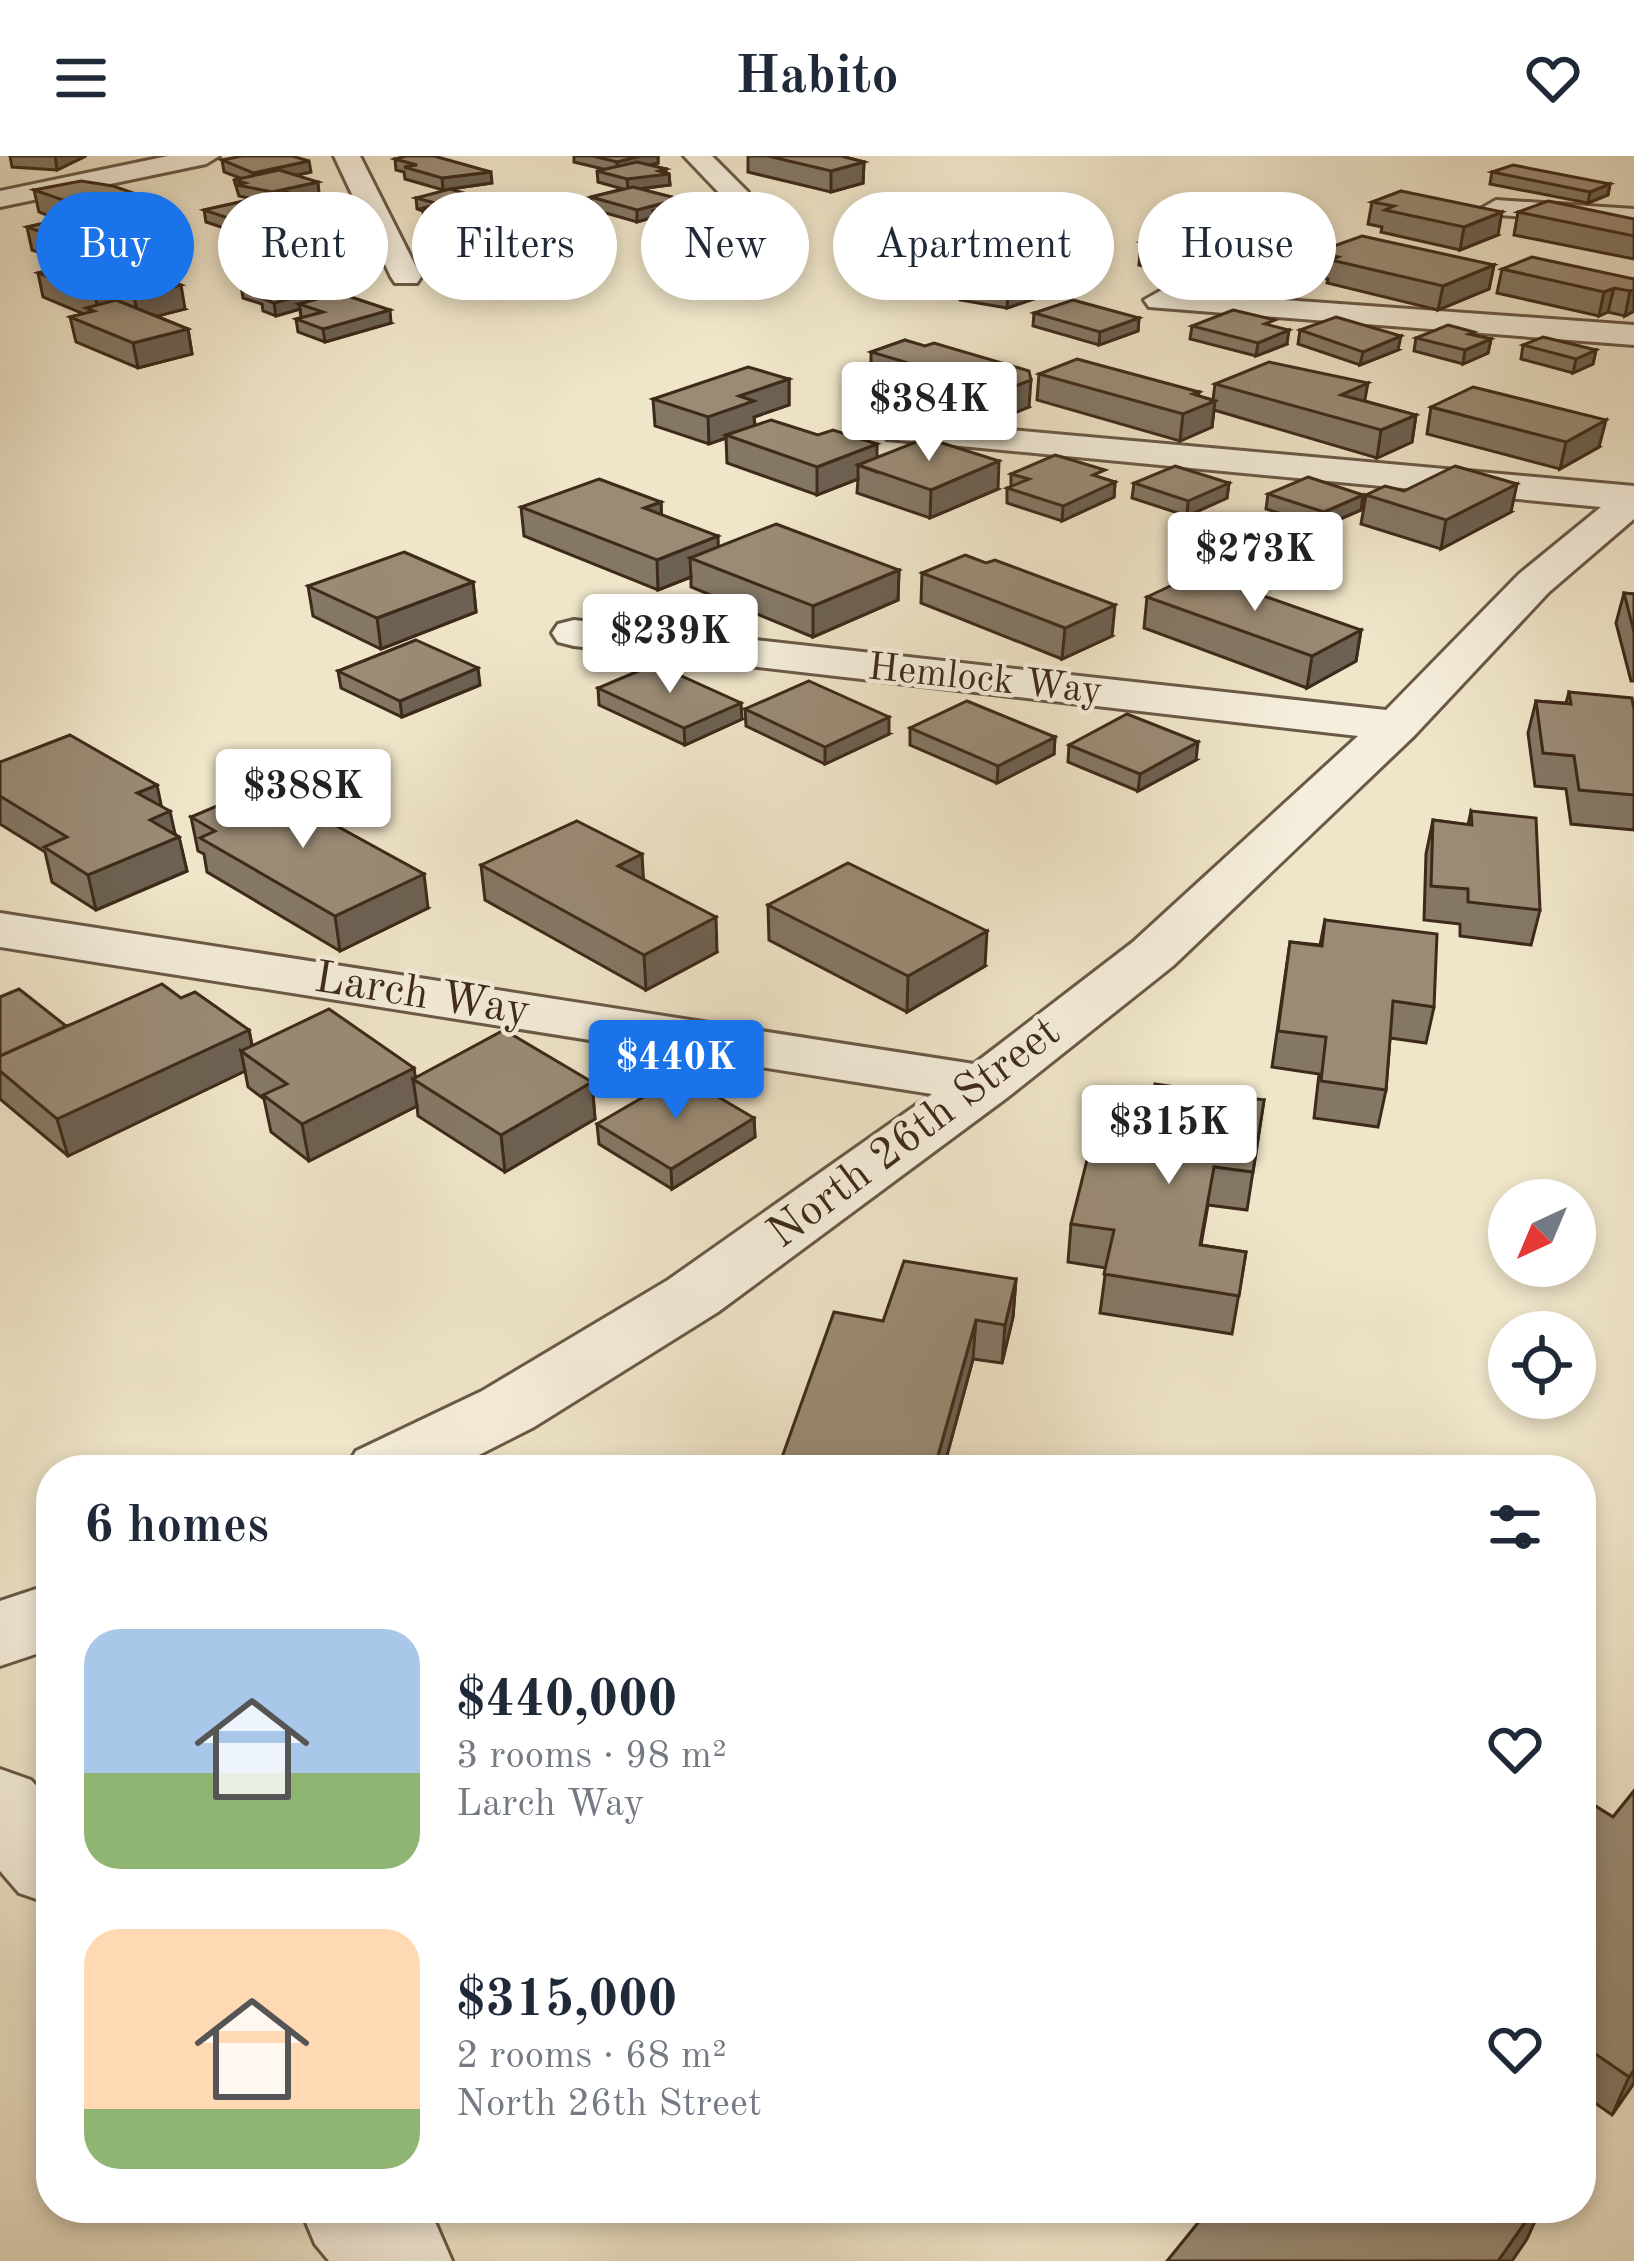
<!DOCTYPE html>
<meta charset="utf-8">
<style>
body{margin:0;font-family:"Old Standard TT",serif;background:#f6f6f7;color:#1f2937;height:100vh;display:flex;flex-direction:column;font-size:45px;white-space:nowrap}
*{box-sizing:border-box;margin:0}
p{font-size:39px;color:#747a83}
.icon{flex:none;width:66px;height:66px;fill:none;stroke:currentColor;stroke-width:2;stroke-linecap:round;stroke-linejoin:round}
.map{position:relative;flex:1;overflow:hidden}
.side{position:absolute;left:36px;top:1299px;width:1560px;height:768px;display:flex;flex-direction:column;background:#fff;border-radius:48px;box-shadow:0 6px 18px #0003}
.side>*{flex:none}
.banner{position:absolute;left:36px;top:36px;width:1563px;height:108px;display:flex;gap:24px}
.needle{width:78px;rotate:224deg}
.fabs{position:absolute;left:1488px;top:1023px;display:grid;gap:24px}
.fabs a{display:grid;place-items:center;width:108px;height:108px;border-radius:50%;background:#fff;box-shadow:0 6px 18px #0003;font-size:60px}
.price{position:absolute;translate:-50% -102px;padding:0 27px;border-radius:12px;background:#fff;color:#222;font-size:39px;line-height:78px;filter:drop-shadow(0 3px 6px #0008)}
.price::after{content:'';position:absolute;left:50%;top:72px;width:36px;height:27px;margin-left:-18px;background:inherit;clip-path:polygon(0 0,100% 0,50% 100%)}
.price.active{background:#1a73e8;color:#fff}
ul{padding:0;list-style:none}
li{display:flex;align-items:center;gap:36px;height:300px;padding:0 48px}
li span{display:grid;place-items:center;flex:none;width:336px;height:240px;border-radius:36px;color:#555}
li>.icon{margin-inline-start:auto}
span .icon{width:144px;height:144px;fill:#fffc;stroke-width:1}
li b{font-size:51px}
h2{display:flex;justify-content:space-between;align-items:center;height:144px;padding:0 48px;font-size:51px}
.chip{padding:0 42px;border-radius:54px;background:#fff;box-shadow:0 6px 18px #0003;font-size:42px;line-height:108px}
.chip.active{background:#1a73e8;color:#fff}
header{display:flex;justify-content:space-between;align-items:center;height:156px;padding:0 48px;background:#fff;font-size:54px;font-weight:800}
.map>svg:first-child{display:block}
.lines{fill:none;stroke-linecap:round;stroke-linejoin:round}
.street-casing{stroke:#6a5946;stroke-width:6}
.street{fill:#f5eedc;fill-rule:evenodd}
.wall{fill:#847865;stroke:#3e2a1a;stroke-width:3}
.shaded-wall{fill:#6c6152;stroke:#3e2a1a;stroke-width:3}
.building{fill:#9a8b75;stroke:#3e2a1a;stroke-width:3}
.labels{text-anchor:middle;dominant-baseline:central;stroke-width:9;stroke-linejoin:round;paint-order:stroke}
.far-street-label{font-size:39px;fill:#3e2a1a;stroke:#f5eedc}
.street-label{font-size:45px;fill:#3e2a1a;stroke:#f5eedc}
</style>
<header><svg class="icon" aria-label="menu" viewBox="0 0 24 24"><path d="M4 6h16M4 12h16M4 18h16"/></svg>Habito<svg class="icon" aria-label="heart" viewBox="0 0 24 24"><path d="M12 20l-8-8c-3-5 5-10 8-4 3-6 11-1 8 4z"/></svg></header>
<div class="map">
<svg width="1634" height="2105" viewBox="0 0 1634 2105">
<rect width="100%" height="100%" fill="#efe5c9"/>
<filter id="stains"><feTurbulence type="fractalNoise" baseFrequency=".00167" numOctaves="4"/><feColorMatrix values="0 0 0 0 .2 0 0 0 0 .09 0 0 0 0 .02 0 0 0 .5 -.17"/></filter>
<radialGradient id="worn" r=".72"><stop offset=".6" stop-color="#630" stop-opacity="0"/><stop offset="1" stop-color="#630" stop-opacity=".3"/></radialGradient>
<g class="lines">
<defs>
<g id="street">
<polygon points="168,0 219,0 206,8 0,51 0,35"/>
<polygon points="334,0 360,0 421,121 417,127 395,127 391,121"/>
<polygon points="684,0 712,0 748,36 744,42 724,42"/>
<polygon points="1496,44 1634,53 1634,69 1486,58 1482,52"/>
<polygon points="1160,135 1634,169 1634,189 1149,151 1144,144"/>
<polygon points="900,264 1634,330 1634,363 1549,436 1414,580 1173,810 1008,941 718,1156 534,1271 449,1314 345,1314 356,1295 482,1235 668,1124 932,938 0,791 0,757 974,908 1133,786 1358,580 574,490 558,486 552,477 558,468 574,464 1386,554 1519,418 1601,351 887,283 882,275 887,267"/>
<polygon points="51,1428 51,1493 0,1510 0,1445"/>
<polygon points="0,1613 31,1624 51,1646 51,1748 19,1737 0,1715"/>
<polygon points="300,2052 422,2052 436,2068 452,2105 329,2105 315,2088"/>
</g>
</defs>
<!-- street casing -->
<use href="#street" class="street-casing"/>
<!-- street -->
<use href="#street" class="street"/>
</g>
<!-- wall -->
<g class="wall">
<polygon points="10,0 86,0 57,14 12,11"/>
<polygon points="574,0 658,0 658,7 649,9 666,13 666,17 669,18 670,29 640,33 679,43 679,49 725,54 725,59 730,60 730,72 701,80 654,67 654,61 637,66 592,53 591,41 623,33 598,26 597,15 603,13 574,6"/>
<polygon points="748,0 841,0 864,6 863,27 831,36 748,16"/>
<polygon points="395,3 492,27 443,34 405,23 404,16 396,14"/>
<polygon points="222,4 311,16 296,19 319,37 302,41 328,60 311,64 337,84 319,88 343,108 298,119 261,107 259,94 280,89 255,81 254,70 233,75 206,66 204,54 253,43 239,40 234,24 240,22 224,16"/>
<polygon points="1492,16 1610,28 1608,39 1588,47 1490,28"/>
<polygon points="34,34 146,62 139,63 140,69 167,99 153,103 154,110 124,117 108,113 185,153 156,160 188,173 192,198 138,212 76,186 70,161 84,158 43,141 38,117 74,109 32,94 27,71 59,64 39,56"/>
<polygon points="1401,35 1498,79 1460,94 1381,76 1382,71 1368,68 1372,46"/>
<polygon points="416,42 484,47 525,70 497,77 481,73 466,76 424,64 423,55 417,53"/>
<polygon points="1518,56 1634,63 1634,103 1514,79"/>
<polygon points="475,84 569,95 570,108 517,117 473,103 471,91 476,90"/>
<polygon points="1141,86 1292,104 1289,128 1270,135 1255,131 1245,135 1139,109"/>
<polygon points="1317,96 1494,109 1489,133 1438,154 1327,127 1328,123 1314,119"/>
<polygon points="1502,113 1634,123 1634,155 1625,160 1608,156 1599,160 1497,137"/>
<polygon points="953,124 1032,128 1038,129 1037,142 1007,152 960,144 960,138 952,136"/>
<polygon points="241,129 324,133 326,141 391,167 325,186 298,176 296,163 303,161 301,161 300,153 276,160 263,155 262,148 243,142"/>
<polygon points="1034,157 1139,162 1138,175 1099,189 1033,170"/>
<polygon points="1192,170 1274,171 1287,188 1256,200 1190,183"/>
<polygon points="1300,174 1398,194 1360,209 1298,188"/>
<polygon points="1474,179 1491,183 1488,197 1463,208 1414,195 1416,182"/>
<polygon points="905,184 1029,251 1001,262 871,221 871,196"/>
<polygon points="1523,189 1596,194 1593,208 1573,217 1521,203"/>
<polygon points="1039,218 1199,236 1198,240 1213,244 1215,228 1365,245 1416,259 1412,286 1377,302 1214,254 1212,271 1180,285 1037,244"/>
<polygon points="789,223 789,249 754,261 755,269 998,333 930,362 857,337 858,323 817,339 727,307 726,282 709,288 655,270 653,243"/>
<polygon points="1431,251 1599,291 1560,313 1427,278"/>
<polygon points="1011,318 1105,323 1115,326 1114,341 1062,365 1007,347 1007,332 1011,331"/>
<polygon points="1134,327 1229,327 1227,342 1187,360 1132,342"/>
<polygon points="1404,335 1511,356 1441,393 1361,368 1366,339"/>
<polygon points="1268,338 1363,339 1361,354 1322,371 1266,353"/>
<polygon points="661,346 661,359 718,391 899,414 898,444 813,481 691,431 691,421 658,434 524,380 521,351"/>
<polygon points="922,417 1112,480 1062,503 921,447"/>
<polygon points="473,426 476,456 381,493 313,460 308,430"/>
<polygon points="1624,437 1634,438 1634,525 1631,525 1616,467"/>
<polygon points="1147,441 1361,474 1356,505 1307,532 1144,472"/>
<polygon points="338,515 480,529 402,561 341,532"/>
<polygon points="598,532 742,563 685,589 599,549"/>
<polygon points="1569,536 1634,554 1634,674 1571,668 1566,633 1535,630 1528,577 1536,545 1566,547"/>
<polygon points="745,553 889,578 825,608 746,570"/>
<polygon points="910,572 1055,581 1054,598 997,627 910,589"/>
<polygon points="1069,589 1196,604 1138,635 1068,606"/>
<polygon points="0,606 161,651 175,678 179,681 187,715 96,754 52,726 45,696 0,668"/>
<polygon points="1471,655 1540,754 1531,789 1460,780 1460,768 1424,764 1426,698 1433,664 1468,669"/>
<polygon points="191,661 428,752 340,795 207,716 204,698 198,695"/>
<polygon points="481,709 644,724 717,796 646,834 485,744"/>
<polygon points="768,749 985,810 907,856 769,784"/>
<polygon points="1325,764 1434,851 1426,887 1390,882 1386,934 1378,971 1314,962 1319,918 1272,911 1290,786 1320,789"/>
<polygon points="0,841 66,870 181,842 249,874 252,889 416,921 592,926 595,963 505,1016 418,960 417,950 309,1005 271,976 264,943 248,931 245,915 68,1000 0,943"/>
<polygon points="1264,944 1247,1054 1208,1049 1201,1089 1246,1096 1232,1178 1100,1157 1106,1112 1068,1106 1071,1068 1145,972"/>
<polygon points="754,962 755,981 672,1033 599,988 597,968"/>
<polygon points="1016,1123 1013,1161 1002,1207 973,1203 943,1314 781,1314 781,1304 883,1165"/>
<polygon points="1634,1635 1634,1927 1612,1959 1581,1937 1581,1641 1613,1661"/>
</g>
<!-- shaded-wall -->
<g class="shaded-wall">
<polygon points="55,0 86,0 57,14"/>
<polygon points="640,0 658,0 658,7 617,17 617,6"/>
<polygon points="309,5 311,16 255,28 253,17"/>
<polygon points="864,6 863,27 831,36 831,15"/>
<polygon points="666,13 666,18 669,18 670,29 628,34 627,23"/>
<polygon points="491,16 492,27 443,34 442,22"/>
<polygon points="318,26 319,37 274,47 272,36"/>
<polygon points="1610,28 1608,39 1588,47 1590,36"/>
<polygon points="142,40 146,62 139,63 140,69 101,78 97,56 125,43"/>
<polygon points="679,43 680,55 653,55 654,61 637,66 637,54"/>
<polygon points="326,48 328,60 289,69 287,57"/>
<polygon points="273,53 275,65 233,75 231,63"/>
<polygon points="725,54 725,62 730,60 730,72 701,80 701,68 715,57"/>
<polygon points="1502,56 1498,79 1460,94 1464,71"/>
<polygon points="524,58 525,70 497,77 496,65"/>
<polygon points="480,61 481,73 466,76 465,64"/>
<polygon points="335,72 337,84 294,94 293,82"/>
<polygon points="163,77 167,99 153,103 154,110 124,117 119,94 137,83"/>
<polygon points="106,90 111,113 95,117 90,93"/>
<polygon points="569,95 570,108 517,117 516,104"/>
<polygon points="341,96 343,108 298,119 296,107"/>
<polygon points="1292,104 1289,128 1270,135 1273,111"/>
<polygon points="1258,108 1255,131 1245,135 1248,112"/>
<polygon points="1494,109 1489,133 1438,154 1443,130"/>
<polygon points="1033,122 1032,131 1038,129 1037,142 1007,152 1008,139 1023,125"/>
<polygon points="181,129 185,153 139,165 134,140"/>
<polygon points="1614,132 1608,156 1599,160 1604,136"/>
<polygon points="324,133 326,146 299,148 300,153 276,160 274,147"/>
<polygon points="117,134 122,158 100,164 95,139"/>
<polygon points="1634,134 1634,155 1625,160 1630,135"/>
<polygon points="390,154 391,167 325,186 323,173"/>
<polygon points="1139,162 1138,175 1099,189 1100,176"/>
<polygon points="188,173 192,198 138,212 133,187"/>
<polygon points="1289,174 1287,188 1256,200 1258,187"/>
<polygon points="1401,180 1398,194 1360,209 1363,196"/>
<polygon points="1491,183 1488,197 1463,208 1465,194"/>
<polygon points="1596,194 1593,208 1573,217 1576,203"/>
<polygon points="789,223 789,249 754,261 755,271 726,279 726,282 709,288 708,261 739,240"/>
<polygon points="1031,224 1029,251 1001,262 1002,235"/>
<polygon points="1368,227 1363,254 1341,239"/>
<polygon points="1199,236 1197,252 1215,245 1212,271 1180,285 1183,258 1193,238"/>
<polygon points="1416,259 1412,286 1377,302 1381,274"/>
<polygon points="1606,264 1599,291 1560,313 1566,286"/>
<polygon points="877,288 877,316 858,309 858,323 817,339 817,311"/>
<polygon points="999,305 998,333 930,362 931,334"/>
<polygon points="1115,326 1114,341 1062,365 1063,350"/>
<polygon points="1229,327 1227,342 1187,360 1188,345"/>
<polygon points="1517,328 1511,356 1441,393 1446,364"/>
<polygon points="1363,339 1361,354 1322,371 1324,356"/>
<polygon points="661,346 662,375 644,352"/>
<polygon points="718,380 719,410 690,402 691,421 658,434 657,404"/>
<polygon points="899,414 898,444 813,481 813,450"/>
<polygon points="473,426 476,456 381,493 377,462"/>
<polygon points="1115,449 1112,480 1062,503 1065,472"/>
<polygon points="1361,474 1356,505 1307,532 1312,500"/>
<polygon points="478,512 480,529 402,561 400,545"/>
<polygon points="741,547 742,563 685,589 684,572"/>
<polygon points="889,561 889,578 825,608 825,591"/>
<polygon points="1055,581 1054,598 997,627 998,610"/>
<polygon points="1198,586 1196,604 1138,635 1140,618"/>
<polygon points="157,629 163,658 170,655 176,682 179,681 187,715 96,754 88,719 137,637"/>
<polygon points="642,698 644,733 618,710"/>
<polygon points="424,718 428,752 340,795 335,760"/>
<polygon points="716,761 717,796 646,834 644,799"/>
<polygon points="987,775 985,810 907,856 908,820"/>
<polygon points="249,874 255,905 241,895 245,915 68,1000 57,963"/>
<polygon points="414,912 416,925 413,923 417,950 309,1005 302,968"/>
<polygon points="592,926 595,963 505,1016 501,979"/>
<polygon points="754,962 755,981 672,1033 671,1013"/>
<polygon points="1016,1123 1013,1161 1002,1207 1005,1169"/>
<polygon points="976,1164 973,1203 943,1314 934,1314"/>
<polygon points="1634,1914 1634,1927 1612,1959 1629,1921"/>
<polygon points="1535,2052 1541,2052 1527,2083 1512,2105 1498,2105"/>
</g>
<!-- building -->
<g class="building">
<polygon points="242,0 292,0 309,5 253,17 222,4"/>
<polygon points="406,0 434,0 491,16 442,22 404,11 417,9 395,3"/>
<polygon points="593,0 640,0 617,6"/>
<polygon points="768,0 841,0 864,6 831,15"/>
<polygon points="637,6 666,13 659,15 669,18 627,23 597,15"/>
<polygon points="1513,9 1610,28 1590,36 1492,16"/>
<polygon points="279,14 318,26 272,36 237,29 245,27 234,24"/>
<polygon points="81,25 113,30 142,40 125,43 136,47 97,56 34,34"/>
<polygon points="633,31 679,43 637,54 591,41"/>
<polygon points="450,33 484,43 475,45 524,58 496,65 480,61 465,64 423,52 439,48 416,42"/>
<polygon points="1401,35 1502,56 1464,71 1385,54 1394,50 1372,46"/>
<polygon points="286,36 326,48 287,57 273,53 231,63 204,54"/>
<polygon points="1548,45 1634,63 1634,80 1518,56"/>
<polygon points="687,47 725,54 715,57 730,60 701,68 653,55"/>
<polygon points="107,58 163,77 137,83 150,87 119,94 106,90 90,93 27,71 72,61 81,64"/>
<polygon points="296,59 335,72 293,82 254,69"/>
<polygon points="505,76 569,95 516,104 471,91 485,87 475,84"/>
<polygon points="1172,76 1292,104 1273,111 1258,108 1248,112 1141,86"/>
<polygon points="1362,80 1494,109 1443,130 1331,104 1338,101 1317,96"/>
<polygon points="305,84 341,96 296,107 259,94"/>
<polygon points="1532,101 1634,123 1634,134 1630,135 1614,132 1604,136 1502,113"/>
<polygon points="88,106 137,124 155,120 181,129 134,140 117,134 95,139 38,117"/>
<polygon points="992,111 1033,122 1023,125 1038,129 1008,139 961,131 970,128 953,124"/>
<polygon points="286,118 324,133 274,147 261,142 270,139 241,129"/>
<polygon points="339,137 390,154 323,173 296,163 323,156 299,148"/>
<polygon points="116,144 188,173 133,187 70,161 94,155 86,152"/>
<polygon points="1073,144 1139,162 1100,176 1034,157"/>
<polygon points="1233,154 1275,164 1265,168 1289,174 1258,187 1192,170"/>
<polygon points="1336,161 1401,180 1363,196 1300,174"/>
<polygon points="1448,169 1474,176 1469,178 1491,183 1465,194 1416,182"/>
<polygon points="1543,181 1596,194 1576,203 1523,189"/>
<polygon points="905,184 925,190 934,187 1029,215 1031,224 1002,235 871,196"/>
<polygon points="1077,203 1199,236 1193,238 1215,245 1183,258 1039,218"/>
<polygon points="1269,206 1368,227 1341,239 1416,259 1381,274 1215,228"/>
<polygon points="748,211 789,223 739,240 754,245 708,261 653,243"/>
<polygon points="1473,231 1606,264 1566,286 1431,251"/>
<polygon points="771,264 818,279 833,274 877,288 817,311 726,279"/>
<polygon points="926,282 999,305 931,334 858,309"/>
<polygon points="1055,299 1105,314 1093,319 1115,326 1063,350 1007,332 1029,323 1011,318"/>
<polygon points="1175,310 1229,327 1188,345 1134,327"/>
<polygon points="1455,310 1517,328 1446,364 1366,339 1385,330 1404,335"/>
<polygon points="1308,321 1363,339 1324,356 1268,338"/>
<polygon points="599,323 661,346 644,352 718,380 657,404 521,351"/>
<polygon points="776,368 899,414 813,450 690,402"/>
<polygon points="404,396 473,426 377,462 308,430"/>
<polygon points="965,399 986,407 995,404 1115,449 1065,472 922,417"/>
<polygon points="1198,417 1361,474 1312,500 1147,441"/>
<polygon points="1624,437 1634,438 1634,476"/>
<polygon points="416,484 478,512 400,545 338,515"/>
<polygon points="655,508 741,547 684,572 598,532"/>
<polygon points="809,525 889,561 825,591 745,553"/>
<polygon points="1569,536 1632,542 1634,554 1634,639 1579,634 1574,600 1543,597 1536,545 1571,548"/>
<polygon points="967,545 1055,581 998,610 910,572"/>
<polygon points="1127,558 1198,586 1140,618 1069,589"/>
<polygon points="70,579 157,629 137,637 170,655 150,664 179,681 88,719 44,691 67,681 0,640 0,606"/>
<polygon points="264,630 424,718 335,760 200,682 215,675 191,661"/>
<polygon points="1471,655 1536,662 1540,754 1468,746 1468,733 1431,730 1433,664 1472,669"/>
<polygon points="577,665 642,698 618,710 716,761 644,799 481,709"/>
<polygon points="848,707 987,775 908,820 768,749"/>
<polygon points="1325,764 1437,778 1434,851 1393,845 1386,934 1321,925 1326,881 1278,875 1290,786 1322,790"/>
<polygon points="162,828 181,842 195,836 249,874 57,963 0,915 0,900"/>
<polygon points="19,833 66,870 0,900 0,841"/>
<polygon points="329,853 414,912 302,968 263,939 287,928 241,895"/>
<polygon points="504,874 592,926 501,979 413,923"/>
<polygon points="681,919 754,962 671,1013 597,968"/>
<polygon points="1155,928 1264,944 1253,1016 1214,1011 1200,1089 1246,1096 1239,1140 1104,1118 1114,1074 1071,1068 1097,964 1145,972"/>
<polygon points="904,1105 1016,1123 1005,1169 976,1164 934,1314 839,1314 781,1304 834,1156 883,1165"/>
<polygon points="1634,1635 1634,1914 1629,1921 1581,1888 1581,1641 1613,1661"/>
<polygon points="1210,2052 1535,2052 1498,2105 1167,2105"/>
</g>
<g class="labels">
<!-- far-street labels -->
<g class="far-street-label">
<text transform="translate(985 524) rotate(6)">Hemlock Way</text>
</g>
<!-- street labels -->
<g class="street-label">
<text transform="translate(422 840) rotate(9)">Larch Way</text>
<text transform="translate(915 978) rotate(-37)">North 26th Street</text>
</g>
</g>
<rect width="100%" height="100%" filter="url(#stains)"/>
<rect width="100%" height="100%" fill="url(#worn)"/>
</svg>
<div class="fabs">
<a><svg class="needle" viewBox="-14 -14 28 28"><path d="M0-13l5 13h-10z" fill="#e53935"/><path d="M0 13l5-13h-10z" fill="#747a83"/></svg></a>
<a><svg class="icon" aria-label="locate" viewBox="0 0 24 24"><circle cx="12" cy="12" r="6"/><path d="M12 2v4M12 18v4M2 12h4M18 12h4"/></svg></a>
</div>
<b class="price" style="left:929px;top:308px">$384K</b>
<b class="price" style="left:1255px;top:458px">$273K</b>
<b class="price" style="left:670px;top:540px">$239K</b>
<b class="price" style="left:303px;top:695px">$388K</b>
<b class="price active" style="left:676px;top:966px">$440K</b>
<b class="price" style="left:1169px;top:1031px">$315K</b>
<div class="banner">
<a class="chip active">Buy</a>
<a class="chip">Rent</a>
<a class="chip">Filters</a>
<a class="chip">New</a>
<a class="chip">Apartment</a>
<a class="chip">House</a>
</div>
<section class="side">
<h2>6 homes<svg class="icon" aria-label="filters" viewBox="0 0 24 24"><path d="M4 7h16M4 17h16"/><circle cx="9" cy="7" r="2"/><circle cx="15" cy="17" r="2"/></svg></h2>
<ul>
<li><span style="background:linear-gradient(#a9c7e8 60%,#8fb573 0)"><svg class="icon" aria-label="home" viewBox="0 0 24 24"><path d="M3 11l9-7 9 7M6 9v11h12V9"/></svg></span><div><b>$440,000</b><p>3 rooms · 98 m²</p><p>Larch Way</p></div><svg class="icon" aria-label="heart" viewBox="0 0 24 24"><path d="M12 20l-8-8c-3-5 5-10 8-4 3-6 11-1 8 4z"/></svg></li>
<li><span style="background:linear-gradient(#ffd9b3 75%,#8fb573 0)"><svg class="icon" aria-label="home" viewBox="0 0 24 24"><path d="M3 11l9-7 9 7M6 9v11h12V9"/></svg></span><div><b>$315,000</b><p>2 rooms · 68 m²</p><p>North 26th Street</p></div><svg class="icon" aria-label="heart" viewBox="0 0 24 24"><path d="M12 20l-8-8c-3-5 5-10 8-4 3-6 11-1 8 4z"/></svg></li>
</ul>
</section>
</div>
